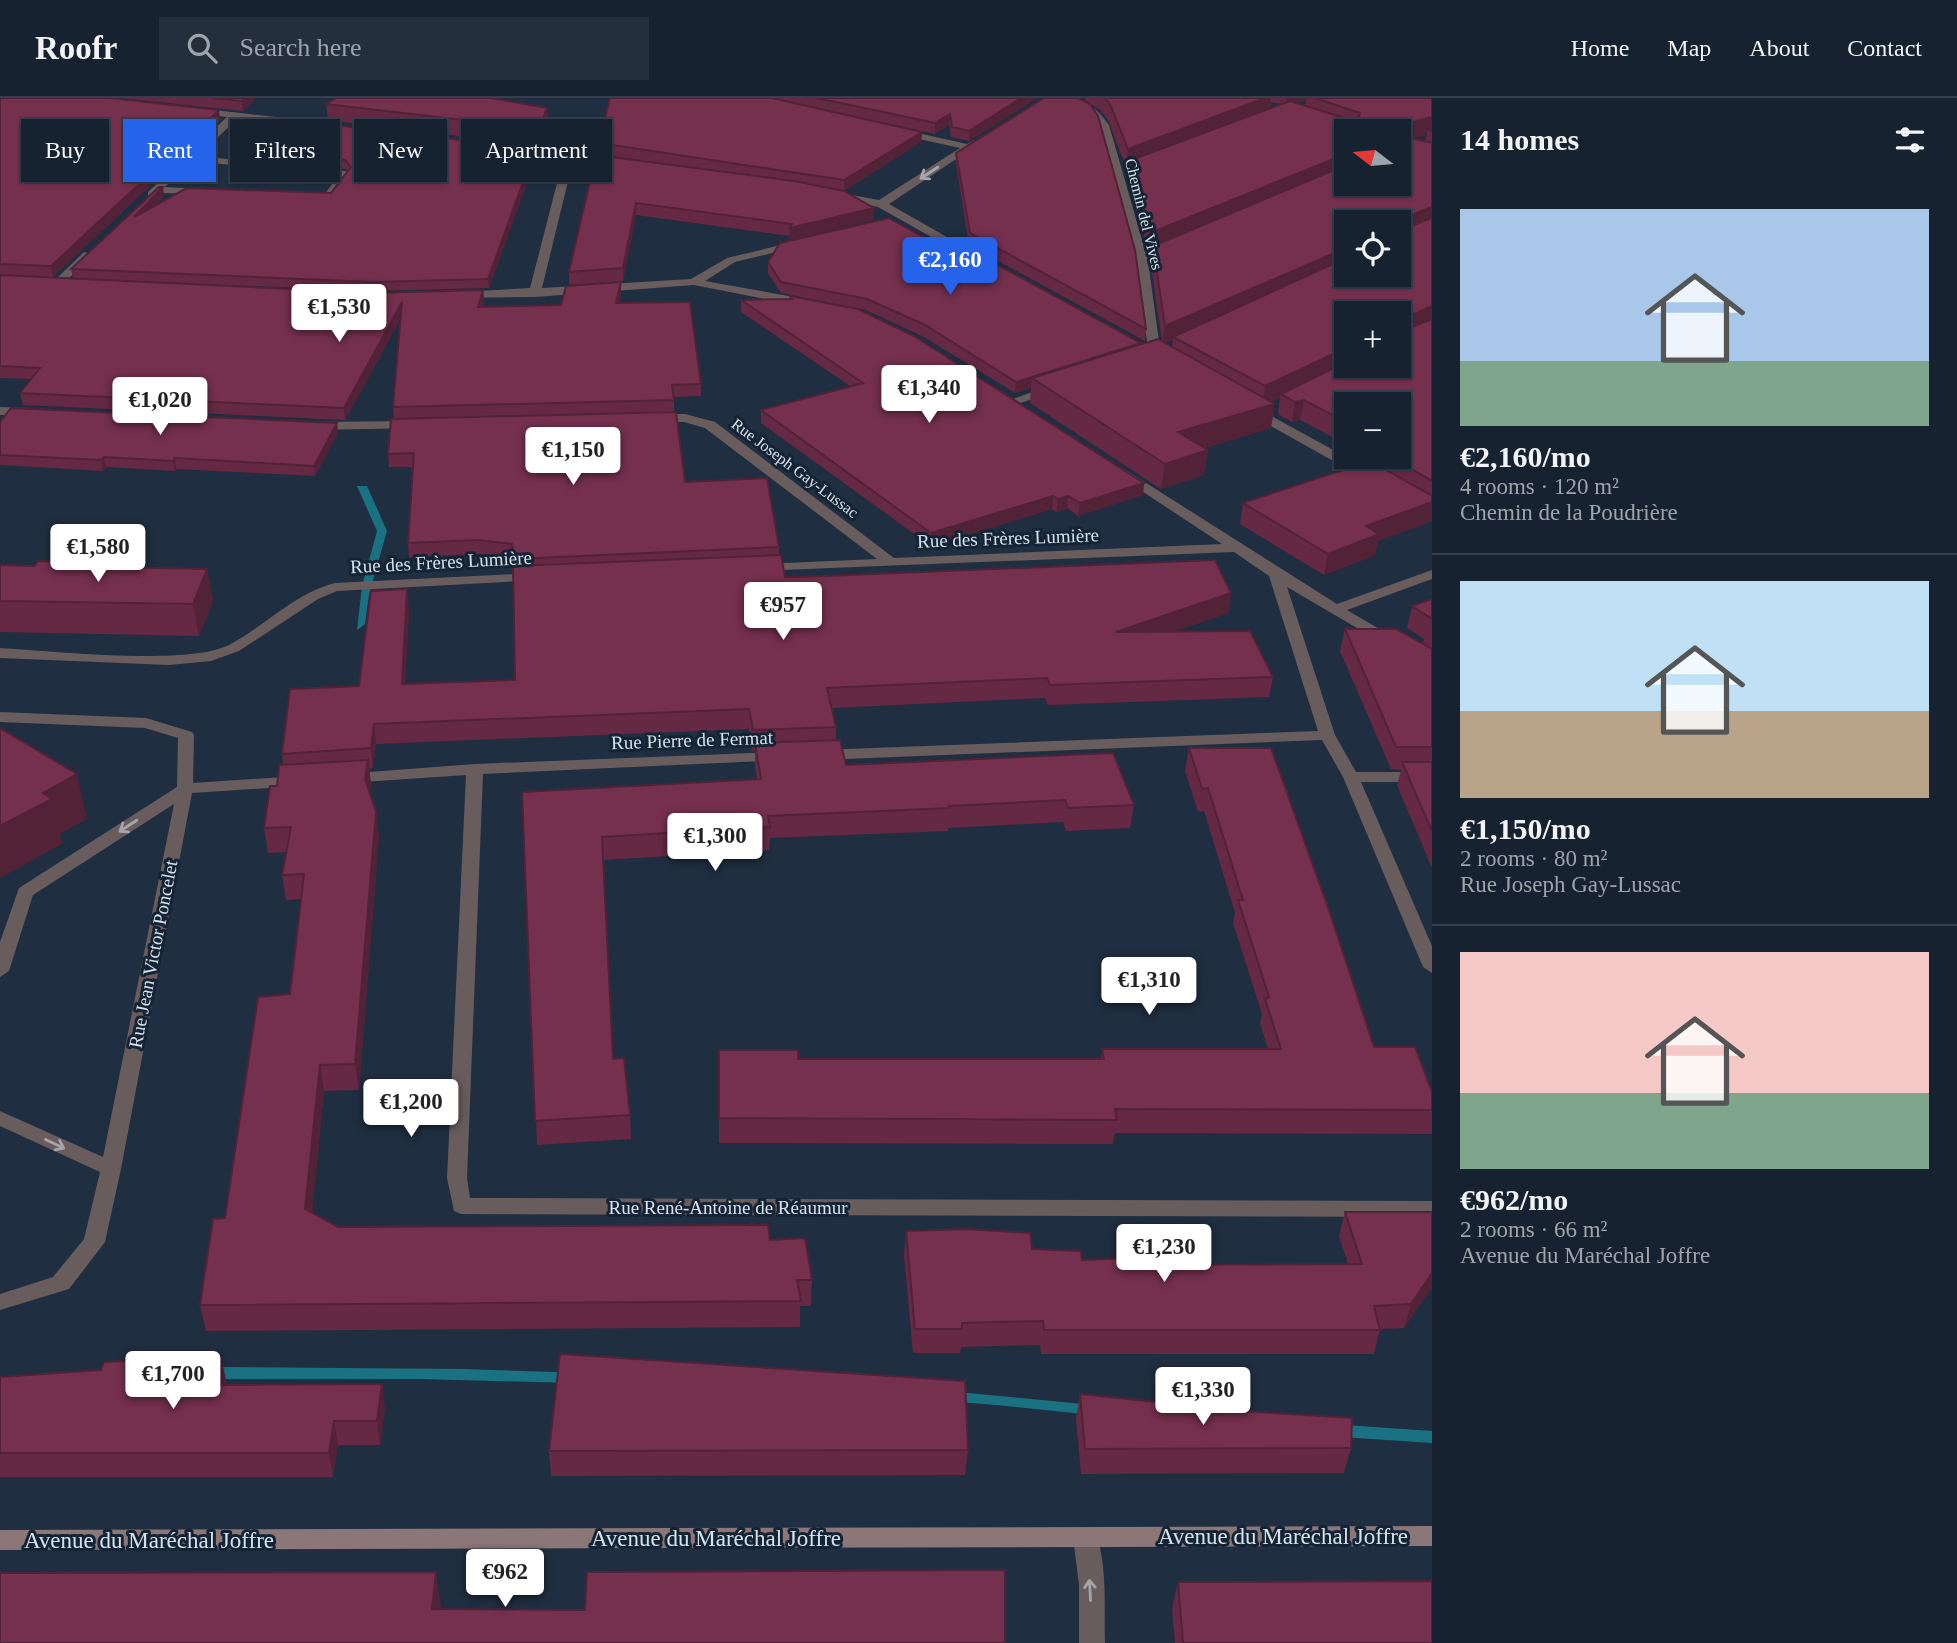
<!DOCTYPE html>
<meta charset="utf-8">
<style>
body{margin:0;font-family:Georgia,serif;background:#242f3c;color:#f1f3f6;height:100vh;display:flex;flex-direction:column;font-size:26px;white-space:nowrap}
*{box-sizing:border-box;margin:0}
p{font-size:23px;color:#9ea4ab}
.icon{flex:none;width:38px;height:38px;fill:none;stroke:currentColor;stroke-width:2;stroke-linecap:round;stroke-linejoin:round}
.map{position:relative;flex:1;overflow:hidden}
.drawer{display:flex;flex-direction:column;background:#172230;width:525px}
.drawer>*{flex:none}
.guide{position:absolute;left:21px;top:21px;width:665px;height:63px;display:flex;gap:14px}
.needle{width:46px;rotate:286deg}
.buttons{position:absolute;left:1334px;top:21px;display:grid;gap:14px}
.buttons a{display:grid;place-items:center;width:77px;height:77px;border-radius:0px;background:#172230;box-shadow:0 2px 5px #0004,0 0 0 2px #363f4c;font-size:35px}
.price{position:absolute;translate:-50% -60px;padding:0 16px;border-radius:7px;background:#fff;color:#222;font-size:23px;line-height:46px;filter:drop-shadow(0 2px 4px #0008)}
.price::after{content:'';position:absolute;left:50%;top:42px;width:21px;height:16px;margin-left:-10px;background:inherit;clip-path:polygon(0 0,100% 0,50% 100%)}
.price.selected{background:#2563eb;color:#fff}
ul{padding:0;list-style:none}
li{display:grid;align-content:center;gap:14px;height:371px;padding:0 28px}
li+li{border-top:2px solid #363f4c}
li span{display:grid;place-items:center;height:217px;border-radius:0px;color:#555}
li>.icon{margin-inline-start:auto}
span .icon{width:126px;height:126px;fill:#fffc;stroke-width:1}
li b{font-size:30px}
h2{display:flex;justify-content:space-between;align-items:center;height:84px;padding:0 28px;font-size:30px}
.chip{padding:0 24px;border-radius:0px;background:#172230;box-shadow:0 2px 5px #0004,0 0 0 2px #363f4c;font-size:24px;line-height:63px}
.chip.selected{background:#2563eb;color:#fff}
header{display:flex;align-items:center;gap:42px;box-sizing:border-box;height:98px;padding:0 35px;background:#172230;border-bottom:2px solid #363f4c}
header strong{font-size:33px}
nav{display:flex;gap:38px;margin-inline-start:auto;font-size:24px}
.search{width:490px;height:63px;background:#242f3c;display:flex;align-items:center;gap:18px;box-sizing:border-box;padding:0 24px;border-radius:0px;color:#9ea4ab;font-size:26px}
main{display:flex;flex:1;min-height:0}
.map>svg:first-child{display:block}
.water{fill:#1a7182}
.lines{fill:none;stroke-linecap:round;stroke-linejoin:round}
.street{fill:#695c5d;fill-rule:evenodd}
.secondary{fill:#8b7678;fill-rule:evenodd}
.wall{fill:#652943;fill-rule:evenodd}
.shaded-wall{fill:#522237}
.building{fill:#75304e;stroke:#522237;stroke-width:2}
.oneway{stroke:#a6a5ac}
.labels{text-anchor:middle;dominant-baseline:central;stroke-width:6;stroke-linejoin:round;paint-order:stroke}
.far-street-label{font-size:16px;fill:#d7e1ed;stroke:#152435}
.street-label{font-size:19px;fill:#d7e1ed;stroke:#152435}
.near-street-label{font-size:23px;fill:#d7e1ed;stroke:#152435}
</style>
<header>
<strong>Roofr</strong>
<div class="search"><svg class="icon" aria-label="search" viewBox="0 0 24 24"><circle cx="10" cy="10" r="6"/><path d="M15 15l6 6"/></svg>Search here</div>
<nav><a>Home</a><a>Map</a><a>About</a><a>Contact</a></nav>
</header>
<main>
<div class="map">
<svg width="1432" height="1545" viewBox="0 0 1432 1545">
<rect width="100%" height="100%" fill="#1f2e40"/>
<!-- water -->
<g class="water">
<polygon points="357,388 367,388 387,433 369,496 365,526 357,532 362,488 377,433"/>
<polygon points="219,1269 464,1271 709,1279 927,1291 1186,1316 1432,1333 1432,1345 1236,1332 996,1307 796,1291 420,1281 156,1281"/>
</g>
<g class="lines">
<!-- street -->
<g class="street">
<path d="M1064,0C1085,0 1097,10 1109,27L1148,163L1161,258L1159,261L1155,262L1149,258L1136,163L1099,27L1091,15Z"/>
<polygon points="196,10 328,25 333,28 328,31 237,21 198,58 345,73 350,76 331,102 306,101 306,97 324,97 338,78 192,63 165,89 205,91 210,94 209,96 159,95 148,98 148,94 227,19 193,15 191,13"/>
<polygon points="900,31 967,46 975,42 980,45 889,106 996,167 996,171 988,171 878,109 830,97 835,94 879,102 960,50 896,36 896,32"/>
<polygon points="512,49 616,63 621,66 616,69 573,63 542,190 691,181 727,160 798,143 802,144 802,148 735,164 705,183 805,201 811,205 805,209 694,187 535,199 457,200 455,198 461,194 530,190 563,62 508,54 508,50"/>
<polygon points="84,154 94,156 62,187 54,187 54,183"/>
<polygon points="1051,287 1055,288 1055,294 1014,307 1008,303"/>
<polygon points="1253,308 1377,376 1379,379 1377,382 1367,382 1248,315 1248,309"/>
<polygon points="0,309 31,310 37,314 31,318 0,317"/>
<polygon points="654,316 685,316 715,324 894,460 1222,446 1119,378 1117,375 1124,371 1337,506 1432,472 1432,481 1347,512 1432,562 1432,574 1287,489 1335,637 1356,674 1432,674 1432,684 1361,684 1432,848 1432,875 1423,869 1343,679 1322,642 820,662 812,657 820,652 1318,633 1269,478 1234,454 755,473 753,470 760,466 877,461 705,330 684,324 649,323 648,320"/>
<polygon points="412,323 417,324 417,330 314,332 307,328 314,324"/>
<path d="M536,475L541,476L543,479L541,482L337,493L318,501L239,553L211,563L169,567L0,560V550C52,553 187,568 229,547C265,528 295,495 335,485Z"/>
<polygon points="0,614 146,620 192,634 194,637 193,685 299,678 307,683 299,688 192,695 121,1071 105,1144 69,1191 0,1212 0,1196 53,1179 84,1141 100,1074 0,1028 0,1013 103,1059 174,706 33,797 9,873 0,879 0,844 19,790 177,689 178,640 145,630 0,624"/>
<polygon points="778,654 786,659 784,662 483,676 467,1080 470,1100 1432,1103 1432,1119 461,1116 454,1113 447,1080 466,677 348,685 340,680 342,676 475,666"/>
<path d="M1085,1429L1094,1432C1108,1461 1104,1513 1105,1545H1079V1487L1073,1439L1076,1432Z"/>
</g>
<!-- secondary -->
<polygon class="secondary" points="1432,1428 1432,1448 0,1452 0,1432"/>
</g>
<!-- wall -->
<g class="wall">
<polygon points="0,0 220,22 53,179 73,180 71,171 164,98 155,108 331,95 348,73 346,71 257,61 256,53 536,60 489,190 374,193 106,182 373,195 483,192 484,203 482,208 561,207 621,195 619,205 701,286 701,298 674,299 674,314 394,321 393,309 401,220 345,322 23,307 20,295 31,281 0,280"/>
<polygon points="122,0 256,0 243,13"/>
<polygon points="610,0 1037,0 969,43 951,39 949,27 935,36 860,20 922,34 921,44 844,93 873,122 789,142 789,138 636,117 623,183 569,187 569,174 596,57 690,70 600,56 599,45"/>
<path d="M1085,0H1432V423L1378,443L1375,457L1324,477L1240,426L1243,405L1385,372L1386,368L1369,359H1398V306H1346V346L1300,322L1292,324L1278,316L1280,299L1271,304V330L1205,350L1208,352L1204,377L1161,391L1030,305L1031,290L1015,295L924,239L866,212L781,195L768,175V164L972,167V153L1141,246L1162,243L1151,167L1153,151L1148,153L1129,80L1131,67L1126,69L1108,22L1100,12L1085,2ZM1306,3L1305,8L1296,5ZM1271,4L1281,6L1270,11ZM1346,33L1398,86H1346ZM1427,37L1425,43L1413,40L1419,39ZM1346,124L1398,177H1346ZM1346,215L1398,268H1346ZM1173,242L1172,249L1166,245Z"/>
<polygon points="326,6 547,10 548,27 540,48 328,22"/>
<polygon points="956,55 1146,231 1145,243 969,147 956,66"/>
<polygon points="790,198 1144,385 1143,397 1078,418 1067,410 1056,414 1052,411 931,448 761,325 761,312 850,288 741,214 741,202 790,201"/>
<polygon points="391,321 685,384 779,449 779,457 785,479 1231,495 1228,515 1172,534 1273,579 1269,599 1048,607 1045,600 832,610 836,629 836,642 846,667 1134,707 1130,730 1066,733 1063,724 948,730 948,733 770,740 769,752 603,762 613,961 630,1017 631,1041 537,1047 522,694 757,681 755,668 755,652 752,653 749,631 376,646 373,670 369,671 371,686 370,694 379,738 359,992 324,993 312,1115 338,1129 770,1142 812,1182 811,1208 800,1208 800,1229 206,1233 200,1207 290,896 301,801 286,802 282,777 287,754 268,755 264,730 283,667 282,656 359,588 409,511 405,586 515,582 513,459 478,456 409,459 408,445 413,369 389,369 388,356"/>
<polygon points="0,324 337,325 338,335 315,378 176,371 175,373 106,369 103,373 0,367"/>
<polygon points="0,467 207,471 213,503 199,538 0,534"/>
<polygon points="1432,501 1432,770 1397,687 1401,672 1391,671 1340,553 1345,531 1423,546 1424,541 1407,530 1412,508"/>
<polygon points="1189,650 1374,949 1432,994 1432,1036 1115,1035 1113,1046 719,1045 719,952 798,961 1101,961 1102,951 1268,951 1260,925 1262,916 1233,825 1235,815 1204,713 1198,714 1185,673"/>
<polygon points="1345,1114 1432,1114 1432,1189 1404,1230 1380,1231 1374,1256 1041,1256 1040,1247 961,1249 960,1255 913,1255 904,1157 906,1133 1032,1151 1082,1162 1138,1167 1348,1166 1339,1138"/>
<polygon points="0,1279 226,1282 225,1287 385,1310 380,1347 338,1347 333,1379 0,1379"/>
<polygon points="1080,1296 1351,1350 1344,1375 1081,1376 1076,1321"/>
<polygon points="968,1352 965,1377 551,1378 549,1353"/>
<polygon points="1178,1484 1432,1545 1175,1545 1172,1511"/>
</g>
<!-- shaded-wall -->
<g class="shaded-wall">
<polygon points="245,0 256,0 243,13 242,3"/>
<polygon points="1021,0 1037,0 969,43 969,33"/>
<polygon points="1265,0 1271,0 1269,14 1131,62 1131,67 1126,69 1128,51"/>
<polygon points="1287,0 1307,0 1306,3 1286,7"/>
<polygon points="547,10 548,27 540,48 539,31"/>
<polygon points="219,12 220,22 53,179 51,168"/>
<polygon points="950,16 949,27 935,36 935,25"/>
<polygon points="1432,19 1432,34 1427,33 1427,37 1398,45 1399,28"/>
<polygon points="922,34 921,44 844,93 844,82"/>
<polygon points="535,51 536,60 489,190 488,181"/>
<polygon points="1346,56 1346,72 1153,148 1153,151 1148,153 1150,135"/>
<polygon points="163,89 164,98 136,128 134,119"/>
<polygon points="636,105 636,117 623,183 623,170"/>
<polygon points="1432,109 1432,125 1398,138 1401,121"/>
<polygon points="874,110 873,122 789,142 790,130"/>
<polygon points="1346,150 1346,166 1173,239 1173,242 1162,247 1165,228"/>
<polygon points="621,184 621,195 617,217 616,205"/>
<polygon points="483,192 484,203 479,220 478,209"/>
<polygon points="402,204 403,216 345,322 344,310"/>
<polygon points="1432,208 1432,225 1398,240 1401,222"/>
<polygon points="1141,245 1139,256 1032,280 1031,290 1015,295 1016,284"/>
<polygon points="1346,250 1346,268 1281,296 1280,299 1262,308 1265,288"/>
<polygon points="1304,302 1300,322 1292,324 1295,304"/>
<polygon points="1275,306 1271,330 1174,359 1178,334"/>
<polygon points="337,325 338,335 315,378 314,368"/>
<polygon points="1208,352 1204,377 1161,391 1165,366"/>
<polygon points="104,359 106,369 103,373 101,362"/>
<polygon points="175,360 176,371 175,373 173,363"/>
<polygon points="1144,385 1143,397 1078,418 1080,405"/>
<polygon points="1053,398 1052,411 931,448 931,435"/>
<polygon points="1068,398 1067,410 1056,414 1058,401"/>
<polygon points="1432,404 1432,423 1378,443 1375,457 1324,477 1328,456 1366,428"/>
<polygon points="207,471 213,503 199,538 193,506"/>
<polygon points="407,491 409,511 404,606 402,586"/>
<polygon points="1231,495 1228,515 1113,553 1116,534"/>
<polygon points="374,626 376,646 373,670 371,650"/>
<polygon points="368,662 371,686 368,706 365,681"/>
<polygon points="77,676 87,721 60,736 62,746 0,780 0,728 43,695"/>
<polygon points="376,714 379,738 359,992 355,966"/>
<polygon points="320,967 324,993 310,1137 305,1111"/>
<polygon points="1432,1175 1432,1189 1404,1230 1411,1206"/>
<polygon points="221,1259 226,1282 220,1310 215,1287"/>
<polygon points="382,1286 385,1310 380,1347 377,1323"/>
<polygon points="334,1323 338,1347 333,1379 329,1355"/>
<polygon points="436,1474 441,1509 436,1545 432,1511"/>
</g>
<!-- building -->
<g class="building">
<polygon points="0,0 109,0 219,12 51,168 0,166"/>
<polygon points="214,0 245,0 242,3"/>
<polygon points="336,0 491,0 547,10 539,31 326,6"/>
<polygon points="610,0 772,0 922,34 844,82 599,45"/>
<polygon points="817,0 1021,0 969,33 952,29 950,16 935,25"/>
<polygon points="1044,0 1078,0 1090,6 1098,18 1135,152 1146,231 970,135 956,55"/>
<polygon points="1105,0 1265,0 1128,51 1110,6"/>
<polygon points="1315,0 1432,0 1432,19 1399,28 1400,42 1410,40 1432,45 1432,109 1401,121 1400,132 1432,120 1432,208 1401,222 1400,234 1432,221 1432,383 1391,359 1398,359 1398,354 1401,353 1398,352 1398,306 1346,306 1346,324 1304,302 1295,304 1281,296 1346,264 1346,268 1398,268 1398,215 1346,215 1346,250 1265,288 1173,239 1346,160 1346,177 1398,177 1398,124 1346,124 1346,150 1165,228 1153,148 1346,67 1346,86 1398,86 1398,33 1346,33 1346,56 1150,135 1131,62 1290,3 1348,21 1359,19 1360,15"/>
<polygon points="308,24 535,51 488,181 373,184 71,171 159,89 163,89 134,119 187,90 331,95 351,69 345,62 256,53"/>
<polygon points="596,57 794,83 844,93 874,110 790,130 792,126 636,105 623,170 569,174"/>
<polygon points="889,120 975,168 972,153 1141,245 1016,284 925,227 867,201 781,184 768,164 780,145"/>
<polygon points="0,177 373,195 483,192 478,209 561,207 566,188 621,184 616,205 690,204 701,286 672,287 674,302 393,309 402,204 344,310 20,295 40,270 0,268"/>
<polygon points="790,198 858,211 914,238 1144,385 1080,405 1068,398 1058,401 1053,398 931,435 761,312 863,285 741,202 792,201"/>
<polygon points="1158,241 1275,306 1178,334 1208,352 1165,366 1032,280"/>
<polygon points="11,310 337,325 314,368 175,360 173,363 104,359 101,362 0,357 0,324"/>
<polygon points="676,314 685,384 767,380 779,449 513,461 512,446 477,442 408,445 414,355 388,356 391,321"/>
<polygon points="1370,363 1432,398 1432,404 1366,428 1379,436 1328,456 1243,405"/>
<polygon points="781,457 785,479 800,479 1215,462 1231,495 1116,534 1250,533 1273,579 1050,587 1047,580 827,590 836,629 753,632 749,611 374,626 371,650 282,656 290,591 359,588 371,493 407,491 402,586 515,582 513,468"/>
<polygon points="38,463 107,464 106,469 207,471 193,506 0,503 0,467 34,468"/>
<polygon points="1432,501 1432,521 1412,508"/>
<polygon points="1345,531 1396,531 1432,551 1432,649 1396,649"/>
<polygon points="0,630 77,676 43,695 52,701 0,728"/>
<polygon points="840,642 846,667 1113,655 1134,707 1068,710 1065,702 949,708 950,710 768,718 770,729 602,739 613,961 624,960 630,1017 535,1023 522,694 761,681 755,645"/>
<polygon points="1189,650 1271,650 1330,815 1374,949 1415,949 1432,994 1432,1012 1115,1011 1117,1022 719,1020 719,952 798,952 798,961 1104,961 1102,951 1281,951 1265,901 1269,899 1238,802 1243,802 1208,690 1202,691"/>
<polygon points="368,662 365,681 376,714 355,966 320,967 305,1111 338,1129 768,1127 770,1142 805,1140 812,1182 797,1182 801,1203 200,1207 213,1121 225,1120 258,899 290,896 304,776 282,777 291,729 264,730 270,688 277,688 279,667"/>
<polygon points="1402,664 1432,664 1432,733"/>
<polygon points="1345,1114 1432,1114 1432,1175 1411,1206 1374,1208 1380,1232 1044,1232 1043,1223 962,1225 962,1231 915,1231 906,1133 967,1131 1030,1135 1032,1151 1081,1153 1082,1162 1135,1160 1138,1167 1362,1166"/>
<polygon points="560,1256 965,1283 968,1352 549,1353"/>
<polygon points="221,1259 215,1287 382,1286 377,1323 334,1323 329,1355 0,1355 0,1279 101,1272 104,1264"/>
<polygon points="1080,1296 1242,1313 1352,1320 1351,1350 1085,1351"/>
<polygon points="1005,1472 1005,1545 0,1545 0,1475 436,1474 432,1511 585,1512 587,1474"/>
<polygon points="1432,1483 1432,1545 1183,1545 1178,1484"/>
</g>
<!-- one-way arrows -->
<defs><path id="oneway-shaft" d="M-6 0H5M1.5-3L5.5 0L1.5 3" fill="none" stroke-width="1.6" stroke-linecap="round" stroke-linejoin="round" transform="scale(1.75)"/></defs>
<g class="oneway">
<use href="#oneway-shaft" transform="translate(929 75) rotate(147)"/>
<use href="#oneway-shaft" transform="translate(128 728) rotate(147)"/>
<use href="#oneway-shaft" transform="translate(55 1046) rotate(25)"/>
<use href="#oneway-shaft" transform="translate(1090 1492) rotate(-93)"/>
</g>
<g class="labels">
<!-- far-street labels -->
<g class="far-street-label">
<text transform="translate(1144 116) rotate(76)">Chemin del Vives</text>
<text transform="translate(795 370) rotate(37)">Rue Joseph Gay-Lussac</text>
</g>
<!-- street labels -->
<g class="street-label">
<text transform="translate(1008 440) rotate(-2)">Rue des Frères Lumière</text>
<text transform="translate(441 464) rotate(-3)">Rue des Frères Lumière</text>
<text transform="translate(692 642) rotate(-2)">Rue Pierre de Fermat</text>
<text transform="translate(153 856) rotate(-79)">Rue Jean Victor Poncelet</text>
<text x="728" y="1109">Rue René-Antoine de Réaumur</text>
</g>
<!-- near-street labels -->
<g class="near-street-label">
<text x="1283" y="1438">Avenue du Maréchal Joffre</text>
<text x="716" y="1440">Avenue du Maréchal Joffre</text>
<text x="149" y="1442">Avenue du Maréchal Joffre</text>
</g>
</g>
</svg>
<div class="buttons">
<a><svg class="needle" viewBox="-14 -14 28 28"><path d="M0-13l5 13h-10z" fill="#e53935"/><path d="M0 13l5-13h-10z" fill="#9ea4ab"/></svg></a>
<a><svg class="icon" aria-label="locate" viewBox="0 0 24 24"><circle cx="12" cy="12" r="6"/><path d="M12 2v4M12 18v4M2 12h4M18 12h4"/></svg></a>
<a>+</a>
<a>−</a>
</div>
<b class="price selected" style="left:950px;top:199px">€2,160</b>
<b class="price" style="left:339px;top:246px">€1,530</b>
<b class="price" style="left:929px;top:327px">€1,340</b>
<b class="price" style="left:160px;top:339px">€1,020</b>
<b class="price" style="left:573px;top:389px">€1,150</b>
<b class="price" style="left:98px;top:486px">€1,580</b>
<b class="price" style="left:783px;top:544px">€957</b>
<b class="price" style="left:715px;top:775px">€1,300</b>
<b class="price" style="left:1149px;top:919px">€1,310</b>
<b class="price" style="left:411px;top:1041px">€1,200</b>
<b class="price" style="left:1164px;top:1186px">€1,230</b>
<b class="price" style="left:173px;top:1313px">€1,700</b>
<b class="price" style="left:1203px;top:1329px">€1,330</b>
<b class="price" style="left:505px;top:1511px">€962</b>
<div class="guide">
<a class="chip">Buy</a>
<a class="chip selected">Rent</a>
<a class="chip">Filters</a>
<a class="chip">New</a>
<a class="chip">Apartment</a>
</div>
</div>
<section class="drawer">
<h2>14 homes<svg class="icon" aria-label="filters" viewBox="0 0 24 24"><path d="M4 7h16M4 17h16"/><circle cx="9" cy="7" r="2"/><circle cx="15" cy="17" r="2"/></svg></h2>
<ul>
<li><span style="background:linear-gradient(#a9c7e8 70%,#7fa58c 0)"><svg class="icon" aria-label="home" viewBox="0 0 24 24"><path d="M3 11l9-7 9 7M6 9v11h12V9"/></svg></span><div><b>€2,160/mo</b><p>4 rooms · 120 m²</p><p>Chemin de la Poudrière</p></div></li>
<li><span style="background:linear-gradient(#bfe0f5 60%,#b9a48a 0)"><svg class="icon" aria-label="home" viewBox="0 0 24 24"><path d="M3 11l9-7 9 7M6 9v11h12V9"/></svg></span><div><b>€1,150/mo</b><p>2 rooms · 80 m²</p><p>Rue Joseph Gay-Lussac</p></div></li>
<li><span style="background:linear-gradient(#f6c9c9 65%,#7fa58c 0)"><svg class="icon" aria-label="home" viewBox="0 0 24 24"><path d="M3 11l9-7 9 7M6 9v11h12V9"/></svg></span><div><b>€962/mo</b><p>2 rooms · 66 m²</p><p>Avenue du Maréchal Joffre</p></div></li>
</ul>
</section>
</main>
